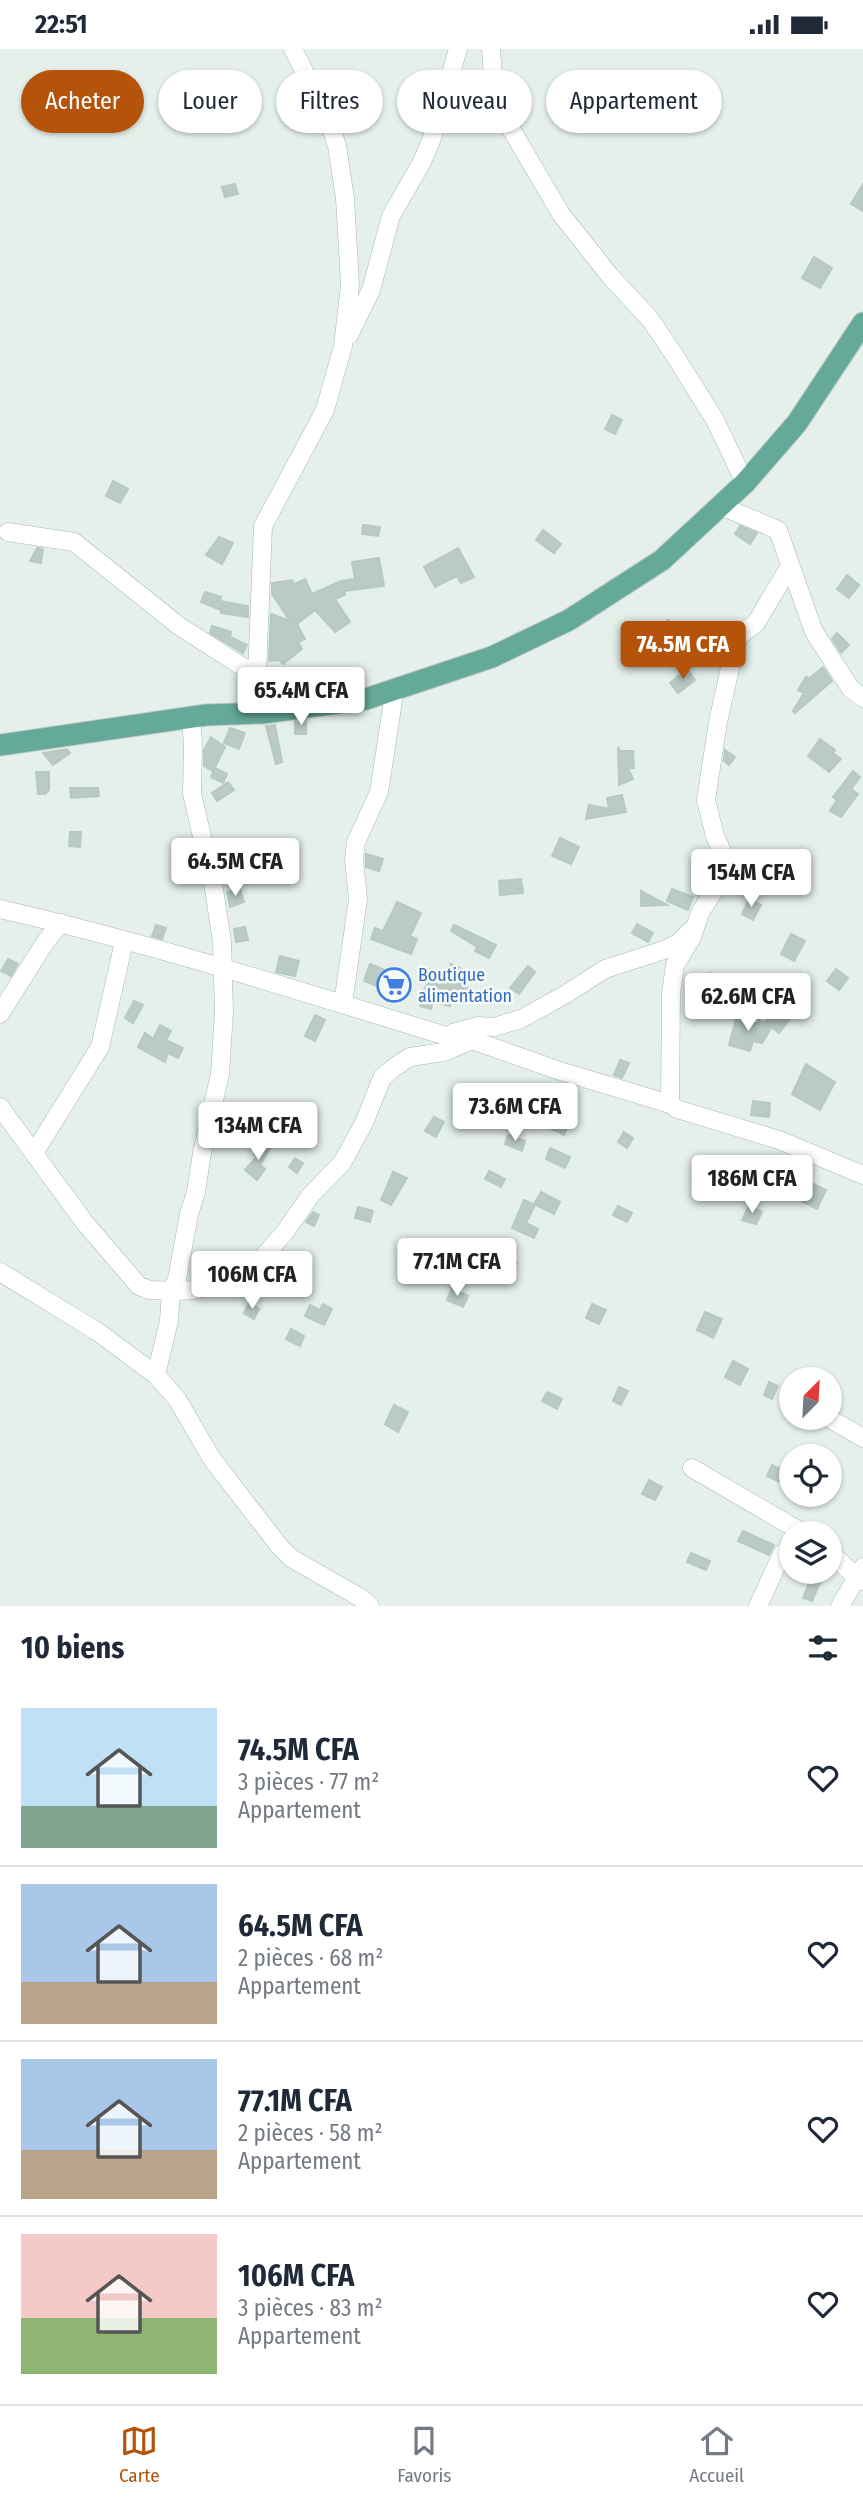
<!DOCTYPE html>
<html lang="fr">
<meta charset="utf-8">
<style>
body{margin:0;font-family:"Fira Sans Condensed",sans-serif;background:#f6f6f7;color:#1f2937;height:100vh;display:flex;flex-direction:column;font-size:26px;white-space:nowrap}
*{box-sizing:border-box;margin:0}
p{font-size:23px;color:#747a83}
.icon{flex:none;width:38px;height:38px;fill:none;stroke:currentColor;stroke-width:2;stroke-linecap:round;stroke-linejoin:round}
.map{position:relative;height:1557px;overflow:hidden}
.drawer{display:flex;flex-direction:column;background:#fff;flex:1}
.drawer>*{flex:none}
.banner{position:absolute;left:21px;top:21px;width:822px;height:63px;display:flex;gap:14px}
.needle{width:46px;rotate:24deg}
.buttons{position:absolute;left:779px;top:1318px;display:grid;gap:14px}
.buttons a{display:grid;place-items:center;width:63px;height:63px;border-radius:50%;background:#fff;box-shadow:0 2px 5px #0004;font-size:35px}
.price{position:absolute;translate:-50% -60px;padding:0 16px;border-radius:7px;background:#fff;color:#222;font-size:23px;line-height:46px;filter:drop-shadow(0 2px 4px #0008)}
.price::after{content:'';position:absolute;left:50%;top:42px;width:21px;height:16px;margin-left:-10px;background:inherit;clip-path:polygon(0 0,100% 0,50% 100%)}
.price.active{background:#b45309;color:#fff}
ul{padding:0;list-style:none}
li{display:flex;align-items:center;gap:21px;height:175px;padding:0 21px}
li+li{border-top:2px solid #e0e1e3}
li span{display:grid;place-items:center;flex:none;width:196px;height:140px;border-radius:0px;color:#555}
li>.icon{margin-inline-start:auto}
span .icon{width:84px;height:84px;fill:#fffc;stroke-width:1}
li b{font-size:30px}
h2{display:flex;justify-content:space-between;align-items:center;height:84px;padding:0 21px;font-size:30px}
.chip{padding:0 24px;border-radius:32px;background:#fff;box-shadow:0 2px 5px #0004;font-size:24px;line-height:63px}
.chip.active{background:#b45309;color:#fff}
.status{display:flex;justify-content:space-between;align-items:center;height:49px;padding:0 35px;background:#fff;direction:ltr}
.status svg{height:19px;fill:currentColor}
.tabs{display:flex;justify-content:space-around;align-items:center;height:98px;border-top:2px solid #e0e1e3;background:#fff;font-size:19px;color:#747a83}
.tabs a{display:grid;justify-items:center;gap:4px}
.tabs .active{color:#b45309}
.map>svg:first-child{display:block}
.building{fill:#bacbc4;stroke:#b6cac2;stroke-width:2}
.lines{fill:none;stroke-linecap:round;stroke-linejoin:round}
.minor-casing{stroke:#a6b9b3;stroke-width:19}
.major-casing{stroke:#c1cbc8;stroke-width:23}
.minor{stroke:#fff;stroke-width:18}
.major{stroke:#65aa98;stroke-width:21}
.labels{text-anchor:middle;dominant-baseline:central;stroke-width:5;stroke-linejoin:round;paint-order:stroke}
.shop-label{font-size:18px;fill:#366cbe;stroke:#f6fbf9;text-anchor:start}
</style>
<div class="status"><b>22:51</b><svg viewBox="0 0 49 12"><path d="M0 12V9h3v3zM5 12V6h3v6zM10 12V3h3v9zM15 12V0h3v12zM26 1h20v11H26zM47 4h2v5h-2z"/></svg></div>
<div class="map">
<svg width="863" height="1557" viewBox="0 0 863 1557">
<rect width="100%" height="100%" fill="#e5f0eb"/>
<!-- building -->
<g class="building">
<polygon points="235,135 238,145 225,148 222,138"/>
<polygon points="863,135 863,162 851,155"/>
<polygon points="814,208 832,219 820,239 802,229"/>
<polygon points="612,366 622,371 615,385 605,380"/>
<polygon points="113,432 128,440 120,454 106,447"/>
<polygon points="363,476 380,478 378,487 362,485"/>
<polygon points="740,477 757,484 750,495 735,485"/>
<polygon points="543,481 561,495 554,504 536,491"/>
<polygon points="219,488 233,494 222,515 206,506"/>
<polygon points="37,499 43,500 41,514 30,512"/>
<polygon points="458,499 474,528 461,534 457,527 435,538 424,518"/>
<polygon points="379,509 384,537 344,542 345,546 335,550 350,573 335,583 315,561 297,575 305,590 298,593 302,600 283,615 279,611 269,612 271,565 290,572 272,545 272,534 292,531 295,535 305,530 312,545 341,532 355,530 352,513"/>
<polygon points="847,526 859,536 849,549 837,540"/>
<polygon points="205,543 221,548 220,552 248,557 248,568 221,564 221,561 201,553"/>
<polygon points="668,571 677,583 654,600 644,588"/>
<polygon points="212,577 231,583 230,588 247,596 243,604 210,584"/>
<polygon points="837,584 849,596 841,604 832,590"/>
<polygon points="823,618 832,632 795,664 793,662 804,644 798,641 806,628 809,630"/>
<polygon points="687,620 695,631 678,644 670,634"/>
<polygon points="306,671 306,685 295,685 295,673"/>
<polygon points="275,676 282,713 276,715 266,677"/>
<polygon points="230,679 245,684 239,700 224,694"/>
<polygon points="211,688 225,698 213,722 204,717 204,701"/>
<polygon points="820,690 835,701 833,704 841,710 829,723 808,707"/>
<polygon points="618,698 620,702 633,702 634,719 628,719 633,730 619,736"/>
<polygon points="67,700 70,704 53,716 43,704"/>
<polygon points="725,701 735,708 729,716 724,712"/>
<polygon points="215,719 227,725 223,734 211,728"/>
<polygon points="853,722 860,728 851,740 858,745 841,768 830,762 837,751 833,748"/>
<polygon points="36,723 49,723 49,741 45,745 38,745"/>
<polygon points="228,733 234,741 217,752 212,744"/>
<polygon points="70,739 98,739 99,747 71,749"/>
<polygon points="622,746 626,763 586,770 589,756 609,760 607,749"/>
<polygon points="70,783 81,783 80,798 69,797"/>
<polygon points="560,789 579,798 571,815 552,807"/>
<polygon points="366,805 383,810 379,822 366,818"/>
<polygon points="521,830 523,844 500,846 499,832"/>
<polygon points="240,840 244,853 230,858 227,843"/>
<polygon points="672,840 693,848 688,861 667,852"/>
<polygon points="641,842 667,856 641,857"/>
<polygon points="749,850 761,856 753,871 742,865"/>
<polygon points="397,853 421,864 410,887 417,890 411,905 371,890 375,879 383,882"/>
<polygon points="637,875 653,884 648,893 632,884"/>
<polygon points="156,876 166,879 162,890 152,887"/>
<polygon points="454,876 496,896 489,909 475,902 477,898 451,882"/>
<polygon points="245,878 248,891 236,893 234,880"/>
<polygon points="791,885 805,892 794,912 781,905"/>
<polygon points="280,907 299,912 295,927 276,923"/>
<polygon points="8,910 18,915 11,927 1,922"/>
<polygon points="370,915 402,928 393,951 380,946 382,939 364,932"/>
<polygon points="451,915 464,921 457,934 478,943 475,951 454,943 450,957 433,953 431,960 420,957 423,942 431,931 440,937"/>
<polygon points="528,917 535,923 519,945 510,939"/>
<polygon points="836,920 848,929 839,941 827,932"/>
<polygon points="709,924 725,931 714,954 697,949"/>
<polygon points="134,952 143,956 133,974 125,969"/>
<polygon points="775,959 790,970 779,984 765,973"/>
<polygon points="315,966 325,971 315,992 305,987"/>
<polygon points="737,966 757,975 759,971 771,979 762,994 753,992 750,1002 729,996"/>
<polygon points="160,976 171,982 166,991 183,999 178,1009 168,1004 165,1013 138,998 145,984 153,990"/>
<polygon points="620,1011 629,1014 622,1029 614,1026"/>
<polygon points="806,1015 835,1033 820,1061 792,1045"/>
<polygon points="516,1035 529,1040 525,1050 544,1057 540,1070 519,1063 517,1068 508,1064 511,1057 507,1056"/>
<polygon points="753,1052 770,1054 769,1068 751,1066"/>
<polygon points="552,1066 569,1073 564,1086 547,1078"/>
<polygon points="434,1068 444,1073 436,1088 425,1082"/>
<polygon points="624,1083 633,1089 627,1099 618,1093"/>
<polygon points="508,1086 525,1092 522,1102 505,1095"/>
<polygon points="259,1096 263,1099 265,1096 270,1099 260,1116 265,1120 257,1131 245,1121 257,1107 254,1105"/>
<polygon points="550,1099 570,1108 565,1119 546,1110"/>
<polygon points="295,1109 303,1114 297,1124 289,1118"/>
<polygon points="489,1122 505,1130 501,1138 485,1130"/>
<polygon points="393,1123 407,1129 391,1156 381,1151"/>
<polygon points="811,1134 826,1141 817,1160 802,1152"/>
<polygon points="541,1143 560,1153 554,1165 534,1155"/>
<polygon points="524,1151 535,1156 526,1174 538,1180 534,1189 512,1179"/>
<polygon points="618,1157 632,1164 627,1173 613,1166"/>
<polygon points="749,1157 762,1163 756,1175 742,1171"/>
<polygon points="358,1158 373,1162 370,1173 355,1169"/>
<polygon points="313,1163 319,1166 314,1177 306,1173"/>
<polygon points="501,1204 517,1214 512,1222 496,1212"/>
<polygon points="452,1239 468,1247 463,1258 447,1251"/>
<polygon points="249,1254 259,1260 254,1270 244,1264"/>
<polygon points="323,1255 332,1260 324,1276 305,1267 310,1256 320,1261"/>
<polygon points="592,1255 606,1261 599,1275 586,1269"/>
<polygon points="705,1263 722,1270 713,1289 697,1281"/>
<polygon points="291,1280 304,1287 300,1297 286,1290"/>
<polygon points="733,1312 748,1320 740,1336 725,1328"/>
<polygon points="769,1333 778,1337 772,1350 764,1346"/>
<polygon points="619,1338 628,1342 621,1356 613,1352"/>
<polygon points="547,1343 562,1350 557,1360 542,1352"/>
<polygon points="394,1356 408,1363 398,1383 385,1375"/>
<polygon points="772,1416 789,1424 784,1435 767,1427"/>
<polygon points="649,1431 662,1438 655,1451 642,1445"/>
<polygon points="743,1482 774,1496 769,1506 738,1492"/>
<polygon points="691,1504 710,1512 706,1521 687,1513"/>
<polygon points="814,1522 825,1522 812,1552 803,1549"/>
</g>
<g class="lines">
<defs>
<g id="minor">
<polyline points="491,0 493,27 504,68 561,165 610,227 650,270 675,307 715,371 745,434"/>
<polyline points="349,286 371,241 391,167 422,113 432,89 458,0"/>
<polyline points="721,457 778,481 814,583 851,640 863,649"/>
<polyline points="8,483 74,493 179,577 257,627"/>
<polyline points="263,664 257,627 263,477 325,361 343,297 350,236 345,149 337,97 329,72 293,0"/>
<path d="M0,860C150,894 296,941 443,986L472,991L557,1021L670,1055L677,1060L779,1091L863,1126"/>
<polyline points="343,955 358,850 354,810 356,793 379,743 395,639"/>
<polyline points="0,965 46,892 61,874"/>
<polyline points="453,984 478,977 494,978 521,970 566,945 605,920 664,901 678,894 690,882"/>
<polyline points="670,1055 671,944 675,916 692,888 700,864 721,830 725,809 715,787 706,751 718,673 732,610 739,587 756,574 790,517"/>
<polyline points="0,1058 85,1174 139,1237 150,1241 178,1242 193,1241 235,1230 263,1208 285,1183 310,1147 342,1114 364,1074 382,1029 392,1020 410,1008 444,1003 472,991"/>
<polyline points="34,1104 100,998 124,893"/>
<polyline points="0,1223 98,1283 156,1326 177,1350 212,1410 280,1498 291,1509 361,1549 370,1557"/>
<polyline points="156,1326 169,1272 171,1242 177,1230 189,1165 196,1143 202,1104 220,1025 224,963 222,893 213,834 192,745 193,695 191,672 206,666"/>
<polyline points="827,1368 863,1389"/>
<polyline points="692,1419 803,1484"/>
<polyline points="830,1503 857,1529 863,1532"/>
<polyline points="758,1557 782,1505 791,1504"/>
<polyline points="840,1557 863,1518"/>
</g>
<polyline id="major" points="0,696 206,666 263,664 366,650 492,608 569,571 662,511 745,434 797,374 863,274"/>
</defs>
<!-- minor casing -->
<use href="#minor" class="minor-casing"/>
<!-- major casing -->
<use href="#major" class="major-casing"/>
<!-- minor -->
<use href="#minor" class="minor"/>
<!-- major -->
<use href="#major" class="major"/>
</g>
<!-- icons -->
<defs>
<symbol id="supermarket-ring" viewBox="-11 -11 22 22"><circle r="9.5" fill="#f6fbf9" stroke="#3f7fe0" stroke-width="1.5"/><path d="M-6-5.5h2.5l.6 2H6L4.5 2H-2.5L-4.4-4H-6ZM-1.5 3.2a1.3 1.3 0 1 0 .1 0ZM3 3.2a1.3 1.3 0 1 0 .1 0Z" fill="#3f7fe0"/></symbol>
</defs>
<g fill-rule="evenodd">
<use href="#supermarket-ring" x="375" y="917" width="38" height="38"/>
</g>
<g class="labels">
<!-- shop labels -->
<g class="shop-label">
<text x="418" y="926">Boutique<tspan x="418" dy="21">alimentation</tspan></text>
</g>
</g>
</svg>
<div class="buttons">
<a><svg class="needle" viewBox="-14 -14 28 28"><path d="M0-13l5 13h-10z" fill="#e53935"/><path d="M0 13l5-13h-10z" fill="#747a83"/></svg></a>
<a><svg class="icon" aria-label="locate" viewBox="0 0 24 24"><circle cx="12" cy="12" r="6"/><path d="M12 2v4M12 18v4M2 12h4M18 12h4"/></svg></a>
<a><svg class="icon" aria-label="layers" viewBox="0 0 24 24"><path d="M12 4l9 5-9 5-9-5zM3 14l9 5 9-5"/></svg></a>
</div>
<b class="price active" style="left:683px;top:632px">74.5M CFA</b>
<b class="price" style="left:301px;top:678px">65.4M CFA</b>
<b class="price" style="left:235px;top:849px">64.5M CFA</b>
<b class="price" style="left:751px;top:860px">154M CFA</b>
<b class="price" style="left:748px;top:984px">62.6M CFA</b>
<b class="price" style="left:515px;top:1094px">73.6M CFA</b>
<b class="price" style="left:258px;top:1113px">134M CFA</b>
<b class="price" style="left:752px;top:1166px">186M CFA</b>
<b class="price" style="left:457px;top:1249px">77.1M CFA</b>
<b class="price" style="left:252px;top:1262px">106M CFA</b>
<div class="banner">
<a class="chip active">Acheter</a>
<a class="chip">Louer</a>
<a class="chip">Filtres</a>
<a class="chip">Nouveau</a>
<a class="chip">Appartement</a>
</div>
</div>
<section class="drawer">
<h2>10 biens<svg class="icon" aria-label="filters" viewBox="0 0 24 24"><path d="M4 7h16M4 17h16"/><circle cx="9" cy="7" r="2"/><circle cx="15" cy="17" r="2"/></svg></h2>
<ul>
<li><span style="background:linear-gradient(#bfe0f5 70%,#7fa58c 0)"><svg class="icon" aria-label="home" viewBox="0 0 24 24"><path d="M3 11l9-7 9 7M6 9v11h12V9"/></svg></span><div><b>74.5M CFA</b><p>3 pièces · 77 m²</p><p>Appartement</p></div><svg class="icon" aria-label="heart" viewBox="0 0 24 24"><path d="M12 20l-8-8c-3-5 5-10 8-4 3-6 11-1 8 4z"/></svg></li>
<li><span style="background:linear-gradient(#a9c7e8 70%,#b9a48a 0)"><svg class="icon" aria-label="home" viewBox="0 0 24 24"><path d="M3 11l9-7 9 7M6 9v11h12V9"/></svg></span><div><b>64.5M CFA</b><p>2 pièces · 68 m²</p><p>Appartement</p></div><svg class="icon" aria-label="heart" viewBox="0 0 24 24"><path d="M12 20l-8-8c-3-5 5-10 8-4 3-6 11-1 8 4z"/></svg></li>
<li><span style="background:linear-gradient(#a9c7e8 65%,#b9a48a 0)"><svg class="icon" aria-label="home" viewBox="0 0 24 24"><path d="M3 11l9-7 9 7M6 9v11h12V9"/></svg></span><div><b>77.1M CFA</b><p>2 pièces · 58 m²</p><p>Appartement</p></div><svg class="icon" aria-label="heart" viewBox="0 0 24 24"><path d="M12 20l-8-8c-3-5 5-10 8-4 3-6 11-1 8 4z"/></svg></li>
<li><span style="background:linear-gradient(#f6c9c9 60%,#8fb573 0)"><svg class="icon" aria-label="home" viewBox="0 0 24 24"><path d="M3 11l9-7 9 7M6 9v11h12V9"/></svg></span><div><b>106M CFA</b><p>3 pièces · 83 m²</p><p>Appartement</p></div><svg class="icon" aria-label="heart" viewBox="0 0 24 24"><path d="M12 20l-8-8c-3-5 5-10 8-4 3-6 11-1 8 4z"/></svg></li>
</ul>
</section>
<nav class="tabs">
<a class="active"><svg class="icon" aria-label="map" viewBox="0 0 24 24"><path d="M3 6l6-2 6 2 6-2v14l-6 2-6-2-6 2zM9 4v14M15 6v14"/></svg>Carte</a>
<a><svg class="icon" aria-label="saved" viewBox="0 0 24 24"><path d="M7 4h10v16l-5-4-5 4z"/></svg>Favoris</a>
<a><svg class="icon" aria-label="home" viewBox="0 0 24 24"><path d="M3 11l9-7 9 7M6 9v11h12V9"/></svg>Accueil</a>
</nav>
